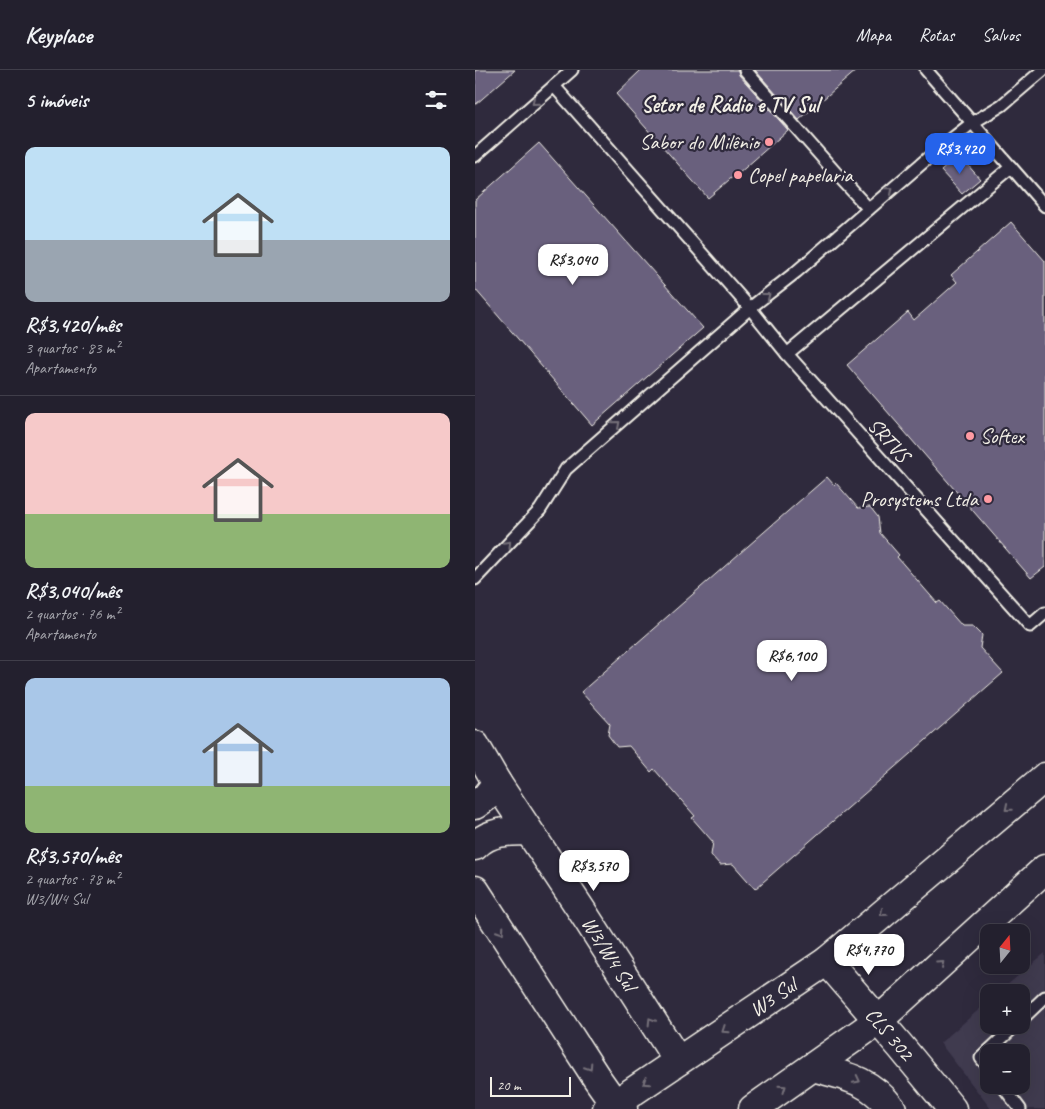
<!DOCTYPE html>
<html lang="pt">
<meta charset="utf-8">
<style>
body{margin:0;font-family:Caveat,sans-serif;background:#2f2d3a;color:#f1f3f6;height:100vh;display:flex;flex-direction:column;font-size:19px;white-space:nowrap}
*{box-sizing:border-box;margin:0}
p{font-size:16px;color:#a3a3aa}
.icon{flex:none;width:28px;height:28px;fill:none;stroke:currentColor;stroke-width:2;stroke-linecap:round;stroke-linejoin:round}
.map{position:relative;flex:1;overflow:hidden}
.details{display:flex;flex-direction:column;background:#23202e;width:475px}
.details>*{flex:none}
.needle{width:32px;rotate:18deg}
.fabs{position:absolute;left:505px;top:854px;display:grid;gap:10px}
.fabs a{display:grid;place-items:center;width:50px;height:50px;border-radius:10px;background:#23202e;box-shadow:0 5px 20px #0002,0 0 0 1px #403e4a;font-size:25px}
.scale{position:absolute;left:15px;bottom:12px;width:81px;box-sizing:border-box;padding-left:5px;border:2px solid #f4f1e8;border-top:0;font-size:14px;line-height:18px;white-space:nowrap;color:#f4f1e8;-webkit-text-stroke:4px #2f2a3d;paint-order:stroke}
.price{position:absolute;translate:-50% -42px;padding:0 11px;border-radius:10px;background:#fff;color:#222;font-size:16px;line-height:32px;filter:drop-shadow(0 1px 2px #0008)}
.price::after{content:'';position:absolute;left:50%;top:30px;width:15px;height:11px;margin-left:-8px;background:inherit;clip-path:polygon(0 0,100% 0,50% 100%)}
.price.on{background:#2563eb;color:#fff}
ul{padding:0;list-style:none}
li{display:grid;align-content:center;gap:10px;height:265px;padding:0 25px}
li+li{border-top:1px solid #403e4a}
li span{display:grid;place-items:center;height:155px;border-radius:10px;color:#555}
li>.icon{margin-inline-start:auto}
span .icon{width:90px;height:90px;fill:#fffc;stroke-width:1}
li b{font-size:21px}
h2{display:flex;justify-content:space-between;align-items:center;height:60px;padding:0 25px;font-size:21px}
header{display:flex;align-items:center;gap:30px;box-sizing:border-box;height:70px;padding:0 25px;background:#23202e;border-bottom:1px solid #403e4a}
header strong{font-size:24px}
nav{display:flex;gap:28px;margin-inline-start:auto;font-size:18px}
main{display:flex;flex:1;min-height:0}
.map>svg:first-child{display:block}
.built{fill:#403a50;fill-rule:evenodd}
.building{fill:#69607d;stroke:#f4f1e8}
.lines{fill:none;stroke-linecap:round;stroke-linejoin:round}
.lane-casing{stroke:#f4f1e8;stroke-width:15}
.secondary-casing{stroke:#f4f1e8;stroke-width:31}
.primary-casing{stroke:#f4f1e8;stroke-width:31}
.lane{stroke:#2f2a3d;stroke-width:11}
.secondary{stroke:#2f2a3d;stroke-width:28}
.primary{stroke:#2f2a3d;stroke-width:28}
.oneway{stroke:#747079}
.poi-dot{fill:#ff9aa2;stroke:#2f2a3d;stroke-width:2}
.labels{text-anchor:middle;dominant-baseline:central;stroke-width:4.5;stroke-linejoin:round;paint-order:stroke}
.poi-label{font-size:21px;fill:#f4f1e8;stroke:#2f2a3d;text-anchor:end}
.street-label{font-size:21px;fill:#f4f1e8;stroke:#2f2a3d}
.neighbourhood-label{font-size:22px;font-weight:bold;fill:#f4f1e8;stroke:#2f2a3d}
</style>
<header>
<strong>Keyplace</strong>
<nav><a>Mapa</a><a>Rotas</a><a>Salvos</a></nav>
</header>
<main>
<section class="details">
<h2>5 imóveis<svg class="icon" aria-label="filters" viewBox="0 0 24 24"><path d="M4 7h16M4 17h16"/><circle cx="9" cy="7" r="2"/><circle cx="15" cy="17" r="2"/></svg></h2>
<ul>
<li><span style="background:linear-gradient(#bfe0f5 60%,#9aa5b1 0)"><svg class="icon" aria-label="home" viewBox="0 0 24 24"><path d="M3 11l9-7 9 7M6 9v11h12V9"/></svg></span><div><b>R$3,420/mês</b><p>3 quartos · 83 m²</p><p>Apartamento</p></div></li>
<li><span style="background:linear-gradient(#f6c9c9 65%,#8fb573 0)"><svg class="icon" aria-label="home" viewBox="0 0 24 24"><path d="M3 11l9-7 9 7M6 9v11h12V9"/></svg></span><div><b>R$3,040/mês</b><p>2 quartos · 76 m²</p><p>Apartamento</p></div></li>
<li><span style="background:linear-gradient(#a9c7e8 70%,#8fb573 0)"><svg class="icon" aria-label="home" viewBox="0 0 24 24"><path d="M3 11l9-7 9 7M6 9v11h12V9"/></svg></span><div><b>R$3,570/mês</b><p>2 quartos · 78 m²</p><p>W3/W4 Sul</p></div></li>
</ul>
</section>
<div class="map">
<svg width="570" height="1039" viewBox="0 0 570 1039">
<rect width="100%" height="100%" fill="#2f2a3d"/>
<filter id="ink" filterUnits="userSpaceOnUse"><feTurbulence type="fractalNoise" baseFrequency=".02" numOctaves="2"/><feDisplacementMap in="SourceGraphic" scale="10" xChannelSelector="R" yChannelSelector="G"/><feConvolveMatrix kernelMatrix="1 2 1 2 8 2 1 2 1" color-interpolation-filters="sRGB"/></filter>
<g filter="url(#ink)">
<!-- built -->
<path class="built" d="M570,883V1039H516L465,973L514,931V955H546V922H524ZM514,982H546V1015H514Z"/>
<!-- building -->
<g class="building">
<polygon points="0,0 40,0 0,35"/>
<polygon points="166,0 263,0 264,5 313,60 262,105 261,104 233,128 141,24"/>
<polygon points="280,0 382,0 324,50"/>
<polygon points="64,73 228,258 117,355 0,219 0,130"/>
<polygon points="484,85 505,109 487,124 466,101"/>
<polygon points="536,152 570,191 570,497 556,508 372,295 433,242 439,250 482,212 476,205"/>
<polygon points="352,407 359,415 361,413 383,438 395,437 403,447 405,463 424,485 422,487 462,533 465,531 487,556 498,556 507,565 505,578 528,603 280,819 258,794 245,795 236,785 238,772 217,748 220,746 179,699 176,702 154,676 142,677 133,665 135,654 106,622"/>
</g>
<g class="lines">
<defs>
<g id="lane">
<polyline points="270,0 360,102 394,139"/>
<polyline points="451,0 570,136"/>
<polyline points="79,16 275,238 312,284 555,556 570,543"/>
<polyline points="0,86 97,0"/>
<polyline points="312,284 536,97"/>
<polyline points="0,509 65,440 91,399 275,238 321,202 460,82 497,53 527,35 568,0"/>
<polyline points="546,950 570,927"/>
<polyline points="514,998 506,988 541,955"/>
<polyline points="527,1015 545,1039"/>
</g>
<g id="secondary">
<path id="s1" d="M0,675L22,713L107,841L203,991"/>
<polyline points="0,735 11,727 22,713"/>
<path d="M0,776C14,761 34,761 53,761"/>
<polyline points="0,820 121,1007 140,1034 148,1039"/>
<path id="s2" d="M352,891L426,977L477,1039"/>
<path d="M338,997C371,1006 395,1010 417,1039"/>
</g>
<g id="primary">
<path id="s3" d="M132,1039L352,891L570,707"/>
<polyline points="278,1039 404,950 570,799"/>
</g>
</defs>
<!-- lane casing -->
<use href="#lane" class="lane-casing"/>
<!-- secondary casing -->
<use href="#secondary" class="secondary-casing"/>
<!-- primary casing -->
<use href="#primary" class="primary-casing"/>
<!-- lane -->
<use href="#lane" class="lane"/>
<!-- secondary -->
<use href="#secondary" class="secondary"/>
<!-- primary -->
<use href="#primary" class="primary"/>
</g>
<!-- one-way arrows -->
<defs><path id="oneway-chevron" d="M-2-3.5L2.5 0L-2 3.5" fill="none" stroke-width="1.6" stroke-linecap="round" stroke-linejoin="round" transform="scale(1.25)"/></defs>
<g class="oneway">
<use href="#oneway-chevron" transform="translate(60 32) rotate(139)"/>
<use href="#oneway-chevron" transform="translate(415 120) rotate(-41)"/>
<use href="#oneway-chevron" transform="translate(292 226) rotate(-38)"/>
<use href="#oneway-chevron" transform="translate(142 354) rotate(-41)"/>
<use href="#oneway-chevron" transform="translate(33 474) rotate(-47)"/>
<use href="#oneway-chevron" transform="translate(533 738) rotate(140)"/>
<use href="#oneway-chevron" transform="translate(408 843) rotate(140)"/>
<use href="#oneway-chevron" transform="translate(26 861) rotate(57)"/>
<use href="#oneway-chevron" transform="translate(466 894) rotate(-42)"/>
<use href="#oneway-chevron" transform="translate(176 951) rotate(-122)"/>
<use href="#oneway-chevron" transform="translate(250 960) rotate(146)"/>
<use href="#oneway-chevron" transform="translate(114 997) rotate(57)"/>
<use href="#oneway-chevron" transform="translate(382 1010) rotate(27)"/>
<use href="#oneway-chevron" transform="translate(171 1012) rotate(146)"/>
<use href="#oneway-chevron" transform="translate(308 1018) rotate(-35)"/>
</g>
</g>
<!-- markers -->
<g class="poi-dot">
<circle cx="294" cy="72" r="5"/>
<circle cx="263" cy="105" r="5"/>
<circle cx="495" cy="366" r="5"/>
<circle cx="513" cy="429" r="5"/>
</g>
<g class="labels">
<!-- poi labels -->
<g class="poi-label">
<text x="284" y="72">Sabor do Milênio</text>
<text x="273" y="105" text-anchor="start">Copel papelaria</text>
<text x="505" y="366" text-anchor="start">Softex</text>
<text x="503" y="429">Prosystems Ltda</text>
</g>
<!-- street labels -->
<g class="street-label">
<text transform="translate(414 370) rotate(48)">SRTVS</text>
<text stroke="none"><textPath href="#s1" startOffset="248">W3/W4 Sul</textPath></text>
<text stroke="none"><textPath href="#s3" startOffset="200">W3 Sul</textPath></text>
<text stroke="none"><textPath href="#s2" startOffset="96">CLS 302</textPath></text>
</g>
<!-- neighbourhood labels -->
<g class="neighbourhood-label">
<text x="255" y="35">Setor de Rádio e TV Sul</text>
</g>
</g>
</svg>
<div class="fabs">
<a><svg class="needle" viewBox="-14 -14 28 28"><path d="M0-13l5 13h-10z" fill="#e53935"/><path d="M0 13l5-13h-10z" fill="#a3a3aa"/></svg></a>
<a>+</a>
<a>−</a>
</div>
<div class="scale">20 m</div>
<b class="price on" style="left:485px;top:105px">R$3,420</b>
<b class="price" style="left:98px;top:216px">R$3,040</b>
<b class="price" style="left:317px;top:612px">R$6,100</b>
<b class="price" style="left:119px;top:822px">R$3,570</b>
<b class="price" style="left:394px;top:906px">R$4,770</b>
</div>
</main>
